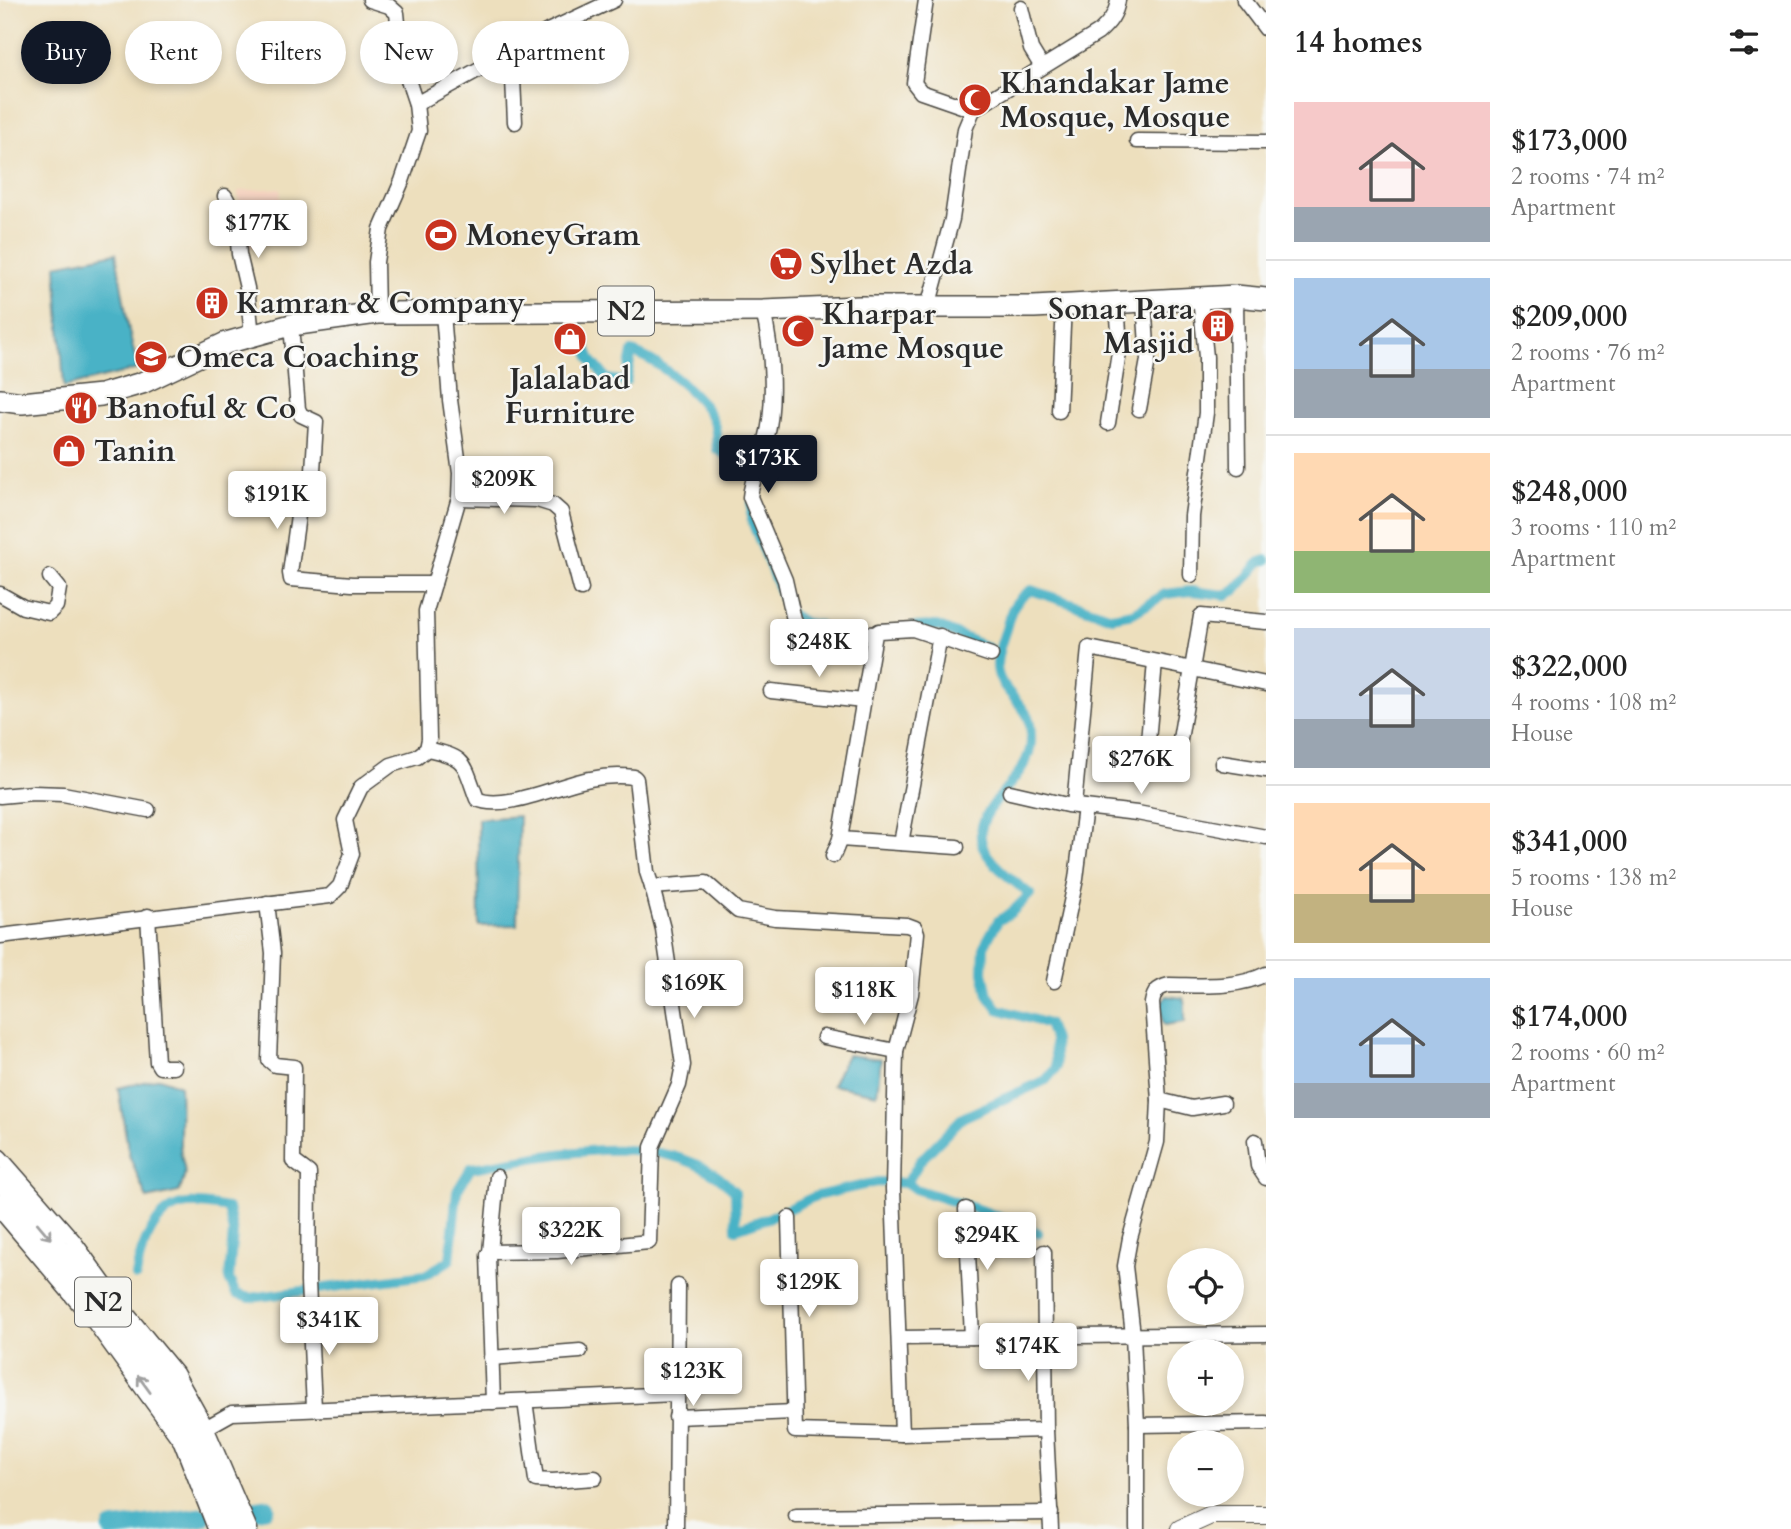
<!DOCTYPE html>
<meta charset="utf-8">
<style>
body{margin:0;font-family:Cardo,serif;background:#f2f2f2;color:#222;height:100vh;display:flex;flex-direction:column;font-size:26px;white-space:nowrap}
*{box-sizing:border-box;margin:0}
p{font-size:23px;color:#767676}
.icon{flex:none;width:38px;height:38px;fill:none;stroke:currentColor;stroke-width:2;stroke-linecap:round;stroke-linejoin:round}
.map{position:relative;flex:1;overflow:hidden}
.side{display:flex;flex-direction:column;background:#fff;width:525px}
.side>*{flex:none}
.banner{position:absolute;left:21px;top:21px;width:665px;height:63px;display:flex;gap:14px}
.fabs{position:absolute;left:1167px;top:1248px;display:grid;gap:14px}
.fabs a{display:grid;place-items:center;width:77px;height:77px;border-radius:50%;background:#fff;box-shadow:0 4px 10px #0003;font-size:35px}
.price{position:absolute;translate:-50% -60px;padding:0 16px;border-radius:7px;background:#fff;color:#222;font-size:23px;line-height:46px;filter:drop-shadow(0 2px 4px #0008)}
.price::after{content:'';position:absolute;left:50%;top:42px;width:21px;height:16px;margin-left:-10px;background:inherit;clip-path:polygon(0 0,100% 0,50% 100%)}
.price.on{background:#111827;color:#fff}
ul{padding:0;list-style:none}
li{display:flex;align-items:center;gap:21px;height:175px;padding:0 28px}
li+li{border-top:2px solid #e0e0e0}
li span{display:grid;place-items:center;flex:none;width:196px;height:140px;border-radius:0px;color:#555}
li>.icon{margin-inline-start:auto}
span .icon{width:84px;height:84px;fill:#fffc;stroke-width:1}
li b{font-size:30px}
h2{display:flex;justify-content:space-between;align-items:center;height:84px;padding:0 28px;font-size:30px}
.pill{padding:0 24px;border-radius:32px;background:#fff;box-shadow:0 4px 10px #0003;font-size:24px;line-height:63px}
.pill.on{background:#111827;color:#fff}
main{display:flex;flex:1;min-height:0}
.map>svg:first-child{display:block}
.built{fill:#f5d3c1}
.water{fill:#48b2c6;stroke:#3a6e78;stroke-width:2}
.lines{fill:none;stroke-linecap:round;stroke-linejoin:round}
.canal{stroke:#48b2c6;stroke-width:10}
.river{stroke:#48b2c6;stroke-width:19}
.minor-casing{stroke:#484641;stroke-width:17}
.major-casing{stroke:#484641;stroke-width:20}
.highway-casing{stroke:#484641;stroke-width:24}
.minor{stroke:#fff;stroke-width:14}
.major{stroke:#fff;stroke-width:18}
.highway{stroke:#fff;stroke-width:21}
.oneway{stroke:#a0a0a0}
.labels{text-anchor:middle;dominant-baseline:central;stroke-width:5;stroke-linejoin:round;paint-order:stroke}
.shield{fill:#f6f6f2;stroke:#686867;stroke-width:2}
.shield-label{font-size:28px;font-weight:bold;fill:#2b2b2b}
.poi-label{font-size:30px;font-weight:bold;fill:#2b2b2b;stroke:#f6f6f2;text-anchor:start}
</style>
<main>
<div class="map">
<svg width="1266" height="1529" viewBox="0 0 1266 1529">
<rect width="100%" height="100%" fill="#f6f6f2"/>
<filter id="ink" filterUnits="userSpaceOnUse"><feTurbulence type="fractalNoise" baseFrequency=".0143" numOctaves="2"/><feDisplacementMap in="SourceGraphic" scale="14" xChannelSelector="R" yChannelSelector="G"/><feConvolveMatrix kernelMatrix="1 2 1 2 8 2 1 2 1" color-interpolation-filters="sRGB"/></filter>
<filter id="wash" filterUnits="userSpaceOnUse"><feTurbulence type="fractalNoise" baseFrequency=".00686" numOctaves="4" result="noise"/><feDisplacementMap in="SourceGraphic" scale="28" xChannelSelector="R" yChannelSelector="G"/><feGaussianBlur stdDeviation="1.57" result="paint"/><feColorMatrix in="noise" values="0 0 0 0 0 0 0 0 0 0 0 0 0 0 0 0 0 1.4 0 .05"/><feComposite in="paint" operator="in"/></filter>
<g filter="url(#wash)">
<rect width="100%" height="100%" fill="#eddfbd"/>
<!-- built -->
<polygon class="built" points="280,188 284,241 244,248 238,191"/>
<!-- water -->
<g class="water">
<polygon points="116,253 129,331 138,369 64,387 56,265"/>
<polygon points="519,816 517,925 479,926 478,819"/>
<polygon points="1167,996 1183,998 1185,1004 1185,1022 1165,1025 1163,1023 1161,1002"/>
<polygon points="847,1055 881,1059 877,1094 832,1085"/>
<path d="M160,1078L180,1086C181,1105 180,1124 180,1143C180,1168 191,1165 179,1192L147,1199L129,1155L118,1088Z"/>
</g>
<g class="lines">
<!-- canal -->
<g class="canal">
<path d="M578,326L591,360L607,379L626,382L632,352C658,360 708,399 715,427C717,434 716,442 717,449L755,474L754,480"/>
<polyline points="752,503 751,519 788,612 805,623 820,625"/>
<polyline points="913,627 937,626 987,647"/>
<path d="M907,1183L920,1161L962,1118L1046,1080L1056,1068L1054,1040L1048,1024L998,1009L988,995L983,972L984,946L998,921L1012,912L1030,894C1016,883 987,862 982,844C972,806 1030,781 1031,741C1031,734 1031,720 1027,715C1018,698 997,687 997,665C997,653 1002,641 1006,629C1011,609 1013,602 1031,590L1112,617L1133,613L1165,594L1191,591L1226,595L1236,590L1260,562L1266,560"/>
<path d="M136,1276C140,1249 155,1206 188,1204C201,1203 215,1206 228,1208L233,1233L229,1279L236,1294L250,1298L425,1275L450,1260L457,1191L471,1168C545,1157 647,1130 714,1174C722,1178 728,1186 735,1192L736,1229L768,1218L816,1196L877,1182L907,1183L915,1189L986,1212L1038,1233"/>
</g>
<!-- river -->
<g class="river">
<polyline points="248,1511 266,1508"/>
<polyline points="112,1529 202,1517"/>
</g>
</g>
</g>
<g filter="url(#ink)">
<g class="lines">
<defs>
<g id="minor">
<polyline points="370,0 389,6 397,13 402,62 416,104 419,131 402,181 381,229 376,262 377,313"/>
<polyline points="926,0 914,83 921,92 973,110"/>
<polyline points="1244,0 1266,29"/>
<polyline points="1021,8 1031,49 1042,67"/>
<polyline points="504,56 513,79 515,122"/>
<polyline points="416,104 550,30 614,0"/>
<polyline points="1137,141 1266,142"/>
<polyline points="225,196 232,209 237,230 239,254 247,288 252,336"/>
<polyline points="1236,296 1238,467"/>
<path d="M928,307L952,219L965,129L973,110L1098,33C1109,23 1116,15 1118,0"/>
<path d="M763,311C772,347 776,405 766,440C761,460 752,477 750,497L785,580L794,620L800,630L875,634"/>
<polyline points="291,325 298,409 301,415 316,422 312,487 300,501 290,573 291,579 352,584 434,584"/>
<polyline points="1139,409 1148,360 1144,301"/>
<polyline points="1059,411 1064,305"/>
<polyline points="1108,423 1120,346 1117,303"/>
<polyline points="459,498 537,500 553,505 561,512 581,589"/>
<polyline points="1191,575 1192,516 1206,413 1206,357 1200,298"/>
<polyline points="0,594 23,607 49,613 56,606 59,588 50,577"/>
<polyline points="771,691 863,701"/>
<path d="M427,749C468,758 463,762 477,799C503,812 560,784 590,779C604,776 619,775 634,777L636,779L647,872L652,887L706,883L738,911L775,918L907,925L915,928L917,933L911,994L896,1051L893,1189L902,1434"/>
<polyline points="1178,751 1201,616 1266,622"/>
<polyline points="1222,763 1266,770"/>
<polyline points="1146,764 1155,662"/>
<polyline points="1010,792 1067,805 1137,813 1266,837"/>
<polyline points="0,796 33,793 63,794 148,810"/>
<polyline points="1074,805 1089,648 1266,684"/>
<polyline points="840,839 957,847"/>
<polyline points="901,843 940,636"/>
<polyline points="833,856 840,839 875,634 879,631 913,629 991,655"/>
<polyline points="267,903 273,953 269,1060 275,1065 294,1067 293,1161 309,1173 308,1282 314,1408"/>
<polyline points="148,916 157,1062 160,1067 174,1067"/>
<polyline points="0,936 330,896 340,886 352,854 345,820 361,787 391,765 417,757 427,749 429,739 426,611 459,498 460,473 450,400 443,313"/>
<polyline points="1054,981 1076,879 1085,807"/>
<polyline points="824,1037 896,1051"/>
<polyline points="1159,1100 1192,1108 1223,1103"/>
<polyline points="1255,1141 1258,1166 1266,1178"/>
<polyline points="0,1157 73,1240 119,1304 176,1373 206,1427 250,1529"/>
<polyline points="966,1209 972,1337"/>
<polyline points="789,1218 795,1431 902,1434 1046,1430"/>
<polyline points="490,1252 557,1251 649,1242 652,1147 679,1085 683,1065 663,929 652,887"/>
<polyline points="1044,1252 1046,1430 1051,1529"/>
<polyline points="900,1338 1266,1334"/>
<polyline points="491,1358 580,1351"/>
<polyline points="525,1401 536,1480 552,1481 595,1478"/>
<polyline points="493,1402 488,1255 490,1252 497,1177"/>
<polyline points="676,1417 794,1412"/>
<polyline points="1137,1425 1266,1423"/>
<polyline points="191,1436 232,1413 676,1394"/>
<polyline points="796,1516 1051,1513"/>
<polyline points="676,1529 678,1286"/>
<path d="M1137,1529V1425L1133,1335L1125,1266L1130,1238L1157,1142L1159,1100L1152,1003C1154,992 1157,988 1169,985C1201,985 1236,989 1266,974"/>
</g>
<polyline id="major" points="1180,1529 1211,1515 1266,1515"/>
<g id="highway">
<polyline points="0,400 22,403 101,395 142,383 226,343 291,325 377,313 763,311 859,307 1034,307 1236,296 1266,299"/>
<polyline points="0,1179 102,1301 183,1408 198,1432 235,1529"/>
<polyline points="0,1205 96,1319 184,1440 219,1529"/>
</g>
</defs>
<!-- minor casing -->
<use href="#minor" class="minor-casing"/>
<!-- major casing -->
<use href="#major" class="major-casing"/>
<!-- highway casing -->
<use href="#highway" class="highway-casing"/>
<!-- minor -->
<use href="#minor" class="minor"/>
<!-- major -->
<use href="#major" class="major"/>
<!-- highway -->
<use href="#highway" class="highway"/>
</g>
<!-- one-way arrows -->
<defs><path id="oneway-shaft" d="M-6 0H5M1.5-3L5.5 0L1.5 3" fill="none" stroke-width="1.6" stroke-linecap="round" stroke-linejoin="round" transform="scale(1.75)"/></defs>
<g class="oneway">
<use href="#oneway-shaft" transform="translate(44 1231) rotate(50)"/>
<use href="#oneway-shaft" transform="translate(144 1384) rotate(-126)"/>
</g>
</g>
<!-- icons -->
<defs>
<symbol id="mosque-disc" viewBox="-11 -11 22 22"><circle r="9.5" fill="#c8321e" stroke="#f6f6f2"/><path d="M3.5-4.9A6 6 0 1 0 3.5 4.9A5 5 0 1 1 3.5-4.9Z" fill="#fff"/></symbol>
<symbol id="stadium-disc" viewBox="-11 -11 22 22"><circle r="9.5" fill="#c8321e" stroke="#f6f6f2"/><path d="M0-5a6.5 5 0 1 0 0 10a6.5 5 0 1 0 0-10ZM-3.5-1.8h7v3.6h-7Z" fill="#fff"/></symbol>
<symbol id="supermarket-disc" viewBox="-11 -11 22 22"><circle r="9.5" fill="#c8321e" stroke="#f6f6f2"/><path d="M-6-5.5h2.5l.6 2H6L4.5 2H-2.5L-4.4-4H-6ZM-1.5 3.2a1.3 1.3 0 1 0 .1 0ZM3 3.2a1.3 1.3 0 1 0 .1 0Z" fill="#fff"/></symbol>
<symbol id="building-disc" viewBox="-11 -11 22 22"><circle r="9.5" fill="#c8321e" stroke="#f6f6f2"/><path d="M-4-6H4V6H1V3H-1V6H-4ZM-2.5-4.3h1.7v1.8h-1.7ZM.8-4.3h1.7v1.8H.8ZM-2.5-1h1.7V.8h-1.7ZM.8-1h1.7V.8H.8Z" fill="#fff"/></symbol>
<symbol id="shop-disc" viewBox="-11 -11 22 22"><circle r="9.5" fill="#c8321e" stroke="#f6f6f2"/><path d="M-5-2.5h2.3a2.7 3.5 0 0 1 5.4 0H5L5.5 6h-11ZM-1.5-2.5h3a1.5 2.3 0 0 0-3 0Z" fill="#fff"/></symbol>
<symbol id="university-disc" viewBox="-11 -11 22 22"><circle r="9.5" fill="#c8321e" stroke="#f6f6f2"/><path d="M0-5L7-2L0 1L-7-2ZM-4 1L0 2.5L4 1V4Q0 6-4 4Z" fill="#fff"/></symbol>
<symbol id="restaurant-disc" viewBox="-11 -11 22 22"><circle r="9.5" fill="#c8321e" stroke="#f6f6f2"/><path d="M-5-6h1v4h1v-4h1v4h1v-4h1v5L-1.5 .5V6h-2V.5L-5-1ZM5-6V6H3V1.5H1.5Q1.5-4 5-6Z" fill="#fff"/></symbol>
</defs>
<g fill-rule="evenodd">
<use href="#mosque-disc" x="956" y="81" width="38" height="38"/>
<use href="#stadium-disc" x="422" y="216" width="38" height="38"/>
<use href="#supermarket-disc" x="767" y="245" width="38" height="38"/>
<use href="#building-disc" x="193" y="284" width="38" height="38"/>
<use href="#building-disc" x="1199" y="307" width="38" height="38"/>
<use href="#mosque-disc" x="779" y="312" width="38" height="38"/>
<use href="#shop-disc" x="551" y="320" width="38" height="38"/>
<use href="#university-disc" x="132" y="338" width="38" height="38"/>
<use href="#restaurant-disc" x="62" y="389" width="38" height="38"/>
<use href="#shop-disc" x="50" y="432" width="38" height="38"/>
</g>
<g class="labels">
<!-- shield labels -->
<g class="shield">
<rect x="598" y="286.5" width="56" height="49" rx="5"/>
<rect x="75" y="1277.5" width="56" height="49" rx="5"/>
</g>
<g class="shield-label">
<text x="626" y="311">N2</text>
<text x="103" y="1302">N2</text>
</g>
<!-- poi labels -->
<g class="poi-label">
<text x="1000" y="83">Khandakar Jame<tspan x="1000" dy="34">Mosque, Mosque</tspan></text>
<text x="466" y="235">MoneyGram</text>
<text x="810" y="264">Sylhet Azda</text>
<text x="236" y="303">Kamran &amp; Company</text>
<text x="1194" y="309" text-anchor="end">Sonar Para<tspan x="1194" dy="34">Masjid</tspan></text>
<text x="822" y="314">Kharpar<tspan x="822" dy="34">Jame Mosque</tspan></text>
<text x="176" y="357">Omeca Coaching</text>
<text x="570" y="379" text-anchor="middle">Jalalabad<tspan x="570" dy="34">Furniture</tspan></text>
<text x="106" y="408">Banoful &amp; Co</text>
<text x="94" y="451">Tanin</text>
</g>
</g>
</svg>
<div class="fabs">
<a><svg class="icon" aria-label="locate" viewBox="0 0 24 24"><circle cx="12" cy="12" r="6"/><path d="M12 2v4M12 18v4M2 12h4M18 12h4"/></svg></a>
<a>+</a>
<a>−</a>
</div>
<b class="price" style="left:258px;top:260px">$177K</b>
<b class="price on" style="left:768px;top:495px">$173K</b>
<b class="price" style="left:504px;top:516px">$209K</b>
<b class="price" style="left:277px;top:531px">$191K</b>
<b class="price" style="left:819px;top:679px">$248K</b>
<b class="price" style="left:1141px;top:796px">$276K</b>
<b class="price" style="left:694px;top:1020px">$169K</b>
<b class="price" style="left:864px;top:1027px">$118K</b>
<b class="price" style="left:571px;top:1267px">$322K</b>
<b class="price" style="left:987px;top:1272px">$294K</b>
<b class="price" style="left:809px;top:1319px">$129K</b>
<b class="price" style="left:329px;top:1357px">$341K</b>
<b class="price" style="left:1028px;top:1383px">$174K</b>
<b class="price" style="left:693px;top:1408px">$123K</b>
<div class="banner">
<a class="pill on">Buy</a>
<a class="pill">Rent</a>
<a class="pill">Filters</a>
<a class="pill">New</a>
<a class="pill">Apartment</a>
</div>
</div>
<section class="side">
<h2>14 homes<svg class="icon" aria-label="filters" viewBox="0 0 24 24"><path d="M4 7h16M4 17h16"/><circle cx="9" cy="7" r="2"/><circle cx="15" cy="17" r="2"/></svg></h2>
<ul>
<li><span style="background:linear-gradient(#f6c9c9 75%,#9aa5b1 0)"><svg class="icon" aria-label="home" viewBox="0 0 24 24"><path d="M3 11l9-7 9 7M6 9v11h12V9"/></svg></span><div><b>$173,000</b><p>2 rooms · 74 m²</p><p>Apartment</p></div></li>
<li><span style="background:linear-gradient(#a9c7e8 65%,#9aa5b1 0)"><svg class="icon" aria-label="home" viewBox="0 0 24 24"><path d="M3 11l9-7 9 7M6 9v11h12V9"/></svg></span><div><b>$209,000</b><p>2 rooms · 76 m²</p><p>Apartment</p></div></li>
<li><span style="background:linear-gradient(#ffd9b3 70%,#8fb573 0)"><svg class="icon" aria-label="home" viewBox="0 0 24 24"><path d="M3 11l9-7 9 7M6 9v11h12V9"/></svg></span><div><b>$248,000</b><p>3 rooms · 110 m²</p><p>Apartment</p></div></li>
<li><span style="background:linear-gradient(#c9d6e8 65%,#9aa5b1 0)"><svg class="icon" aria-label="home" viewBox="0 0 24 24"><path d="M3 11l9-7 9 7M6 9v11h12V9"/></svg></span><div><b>$322,000</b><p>4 rooms · 108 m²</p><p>House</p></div></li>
<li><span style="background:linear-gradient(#ffd9b3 65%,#c2b280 0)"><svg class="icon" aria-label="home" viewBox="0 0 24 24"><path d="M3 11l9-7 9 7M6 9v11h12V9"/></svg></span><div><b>$341,000</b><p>5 rooms · 138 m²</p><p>House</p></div></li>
<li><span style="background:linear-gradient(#a9c7e8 75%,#9aa5b1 0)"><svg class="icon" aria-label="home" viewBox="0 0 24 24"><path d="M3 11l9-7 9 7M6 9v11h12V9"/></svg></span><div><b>$174,000</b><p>2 rooms · 60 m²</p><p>Apartment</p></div></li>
</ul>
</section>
</main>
